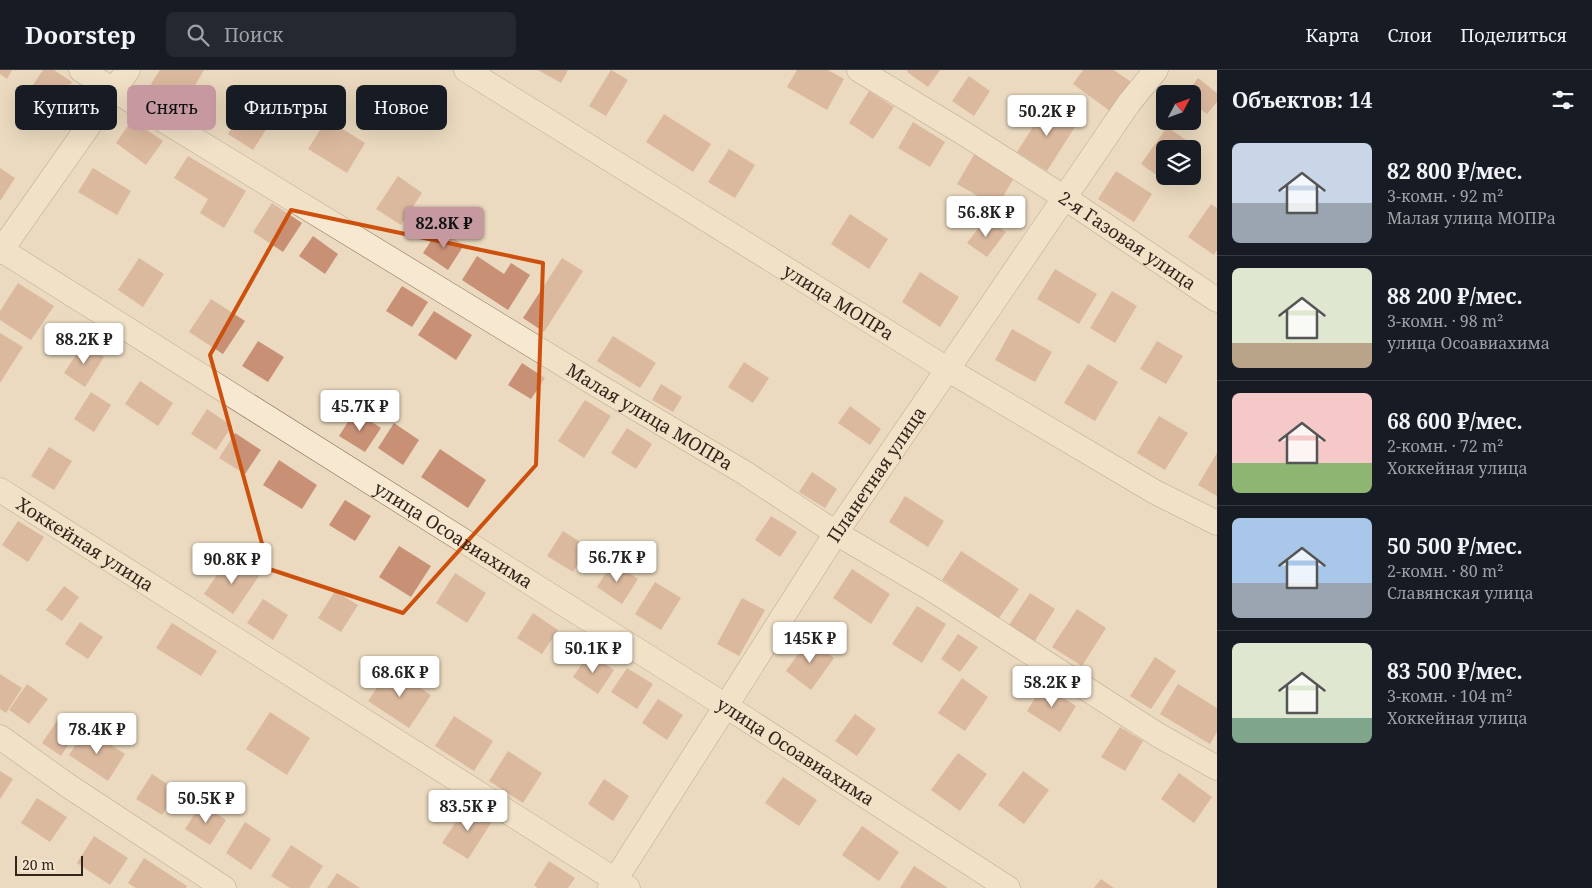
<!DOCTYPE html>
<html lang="ru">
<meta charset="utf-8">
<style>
body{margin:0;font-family:"Noto Serif",serif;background:#242831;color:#f1f3f6;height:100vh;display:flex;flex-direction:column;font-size:19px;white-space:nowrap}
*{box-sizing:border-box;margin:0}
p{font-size:16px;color:#9ea1a6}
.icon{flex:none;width:28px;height:28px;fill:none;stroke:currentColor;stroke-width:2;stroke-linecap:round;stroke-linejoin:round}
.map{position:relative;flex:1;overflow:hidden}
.drawer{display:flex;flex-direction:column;background:#171b24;width:375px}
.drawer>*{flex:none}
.hud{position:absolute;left:15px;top:15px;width:475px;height:45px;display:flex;gap:10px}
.needle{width:32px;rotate:49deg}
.fabs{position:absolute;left:1156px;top:15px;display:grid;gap:10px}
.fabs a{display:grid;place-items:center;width:45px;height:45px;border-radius:8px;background:#171b24;box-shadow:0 5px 20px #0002;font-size:25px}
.scale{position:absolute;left:15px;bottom:12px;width:68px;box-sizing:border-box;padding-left:5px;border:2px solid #33251c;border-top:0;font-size:14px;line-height:18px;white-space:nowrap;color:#33251c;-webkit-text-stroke:4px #f3e5ce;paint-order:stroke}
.price{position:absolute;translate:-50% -42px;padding:0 11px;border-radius:5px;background:#fff;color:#222;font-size:16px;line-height:32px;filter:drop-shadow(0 1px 2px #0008)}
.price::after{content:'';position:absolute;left:50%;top:30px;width:15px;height:11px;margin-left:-8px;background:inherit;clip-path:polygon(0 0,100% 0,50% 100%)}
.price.current{background:#c5999f;color:#111}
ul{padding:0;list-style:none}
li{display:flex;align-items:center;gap:15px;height:125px;padding:0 15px}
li+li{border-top:1px solid #363941}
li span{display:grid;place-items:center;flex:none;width:140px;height:100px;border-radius:8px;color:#555}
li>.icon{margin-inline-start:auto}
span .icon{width:60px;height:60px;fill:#fffc;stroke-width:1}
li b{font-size:21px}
h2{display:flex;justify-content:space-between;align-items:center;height:60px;padding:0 15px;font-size:21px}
.chip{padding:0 18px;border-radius:8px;background:#171b24;box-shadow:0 5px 20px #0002;font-size:18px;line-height:45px}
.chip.current{background:#c5999f;color:#111}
header{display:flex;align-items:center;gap:30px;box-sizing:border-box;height:70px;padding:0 25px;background:#171b24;border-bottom:1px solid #363941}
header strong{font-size:24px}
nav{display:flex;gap:28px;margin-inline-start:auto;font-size:18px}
.search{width:350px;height:45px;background:#242831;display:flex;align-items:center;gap:12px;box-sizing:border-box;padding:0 18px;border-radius:8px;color:#9ea1a6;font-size:19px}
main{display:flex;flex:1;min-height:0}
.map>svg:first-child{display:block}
.building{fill:#c89176}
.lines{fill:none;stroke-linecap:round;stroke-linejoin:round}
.street-casing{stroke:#836b58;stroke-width:25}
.street{stroke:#f7e8d1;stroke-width:24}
.marked{fill:none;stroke:#cd510e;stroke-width:4;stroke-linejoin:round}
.labels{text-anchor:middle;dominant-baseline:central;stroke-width:5;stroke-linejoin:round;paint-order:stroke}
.street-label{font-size:18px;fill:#33251c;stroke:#f3e5ce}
</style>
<header>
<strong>Doorstep</strong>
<div class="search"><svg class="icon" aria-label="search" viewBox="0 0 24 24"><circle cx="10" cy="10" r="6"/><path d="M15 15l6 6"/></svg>Поиск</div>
<nav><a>Карта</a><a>Слои</a><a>Поделиться</a></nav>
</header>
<main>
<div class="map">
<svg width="1217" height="818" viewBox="0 0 1217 818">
<rect width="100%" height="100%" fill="#ebdabf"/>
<!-- building -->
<g class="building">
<polygon points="0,0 12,0 7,9 0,4"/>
<polygon points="43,0 54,0 72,12 55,37 29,21"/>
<polygon points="160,0 204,0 184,34 151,14"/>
<polygon points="538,0 568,0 561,13"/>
<polygon points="611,0 628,10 606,46 589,36"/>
<polygon points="797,0 828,0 844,9 827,40 787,17"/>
<polygon points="908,0 940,0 928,17 907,2"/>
<polygon points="1083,0 1114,0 1131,12 1110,41 1073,14"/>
<polygon points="969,6 990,21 974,46 952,31"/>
<polygon points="1198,8 1217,23 1217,32 1207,44 1192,33 1192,24 1186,24"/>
<polygon points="869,21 894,37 873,69 849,53"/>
<polygon points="247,33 272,50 253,80 228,64"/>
<polygon points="1048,33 1078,52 1047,101 1017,82"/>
<polygon points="664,44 711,74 693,102 646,72"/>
<polygon points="327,49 365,73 347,103 308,79"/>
<polygon points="132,50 163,71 146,95 116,73"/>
<polygon points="913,52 945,72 930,97 898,78"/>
<polygon points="1167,57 1186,70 1179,79 1165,79 1165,99 1159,107 1141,94"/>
<polygon points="729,79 755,95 735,128 708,112"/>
<polygon points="975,83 1015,106 997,137 957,114"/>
<polygon points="188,86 246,121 224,158 200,143 208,129 174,108"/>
<polygon points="0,98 15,108 0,131"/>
<polygon points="93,98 131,121 117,145 78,122"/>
<polygon points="1116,101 1152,124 1134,152 1098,129"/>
<polygon points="398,106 422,123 401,155 376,139"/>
<polygon points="272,133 302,153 283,182 253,162"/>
<polygon points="1211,134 1217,138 1217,180 1214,185 1188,167"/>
<polygon points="850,144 888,169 869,199 831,174"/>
<polygon points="986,148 1006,162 987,187 967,173"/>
<polygon points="439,159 464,175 448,200 423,183"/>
<polygon points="313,166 338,184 325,204 299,186"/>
<polygon points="477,186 504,204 511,193 530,205 508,240 462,210"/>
<polygon points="139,188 164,204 143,237 118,220"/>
<polygon points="562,188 583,201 544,262 523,248"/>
<polygon points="1055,199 1097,224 1079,254 1037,229"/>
<polygon points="920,202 959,227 940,257 902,232"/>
<polygon points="18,213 54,236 31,270 0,250 0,241"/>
<polygon points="402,216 428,232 412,257 386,241"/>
<polygon points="1112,221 1137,236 1115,273 1090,258"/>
<polygon points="211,229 245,251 223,284 189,262"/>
<polygon points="434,241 472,265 456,290 418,265"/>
<polygon points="1012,259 1052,282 1035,312 995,290"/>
<polygon points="0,263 23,277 0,313"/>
<polygon points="613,266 656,293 640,318 597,291"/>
<polygon points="258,271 284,287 268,312 242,296"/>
<polygon points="1157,271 1183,286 1166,314 1140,299"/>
<polygon points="83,274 104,287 85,317 64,303"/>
<polygon points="744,292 769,308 753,333 728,317"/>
<polygon points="522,293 545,308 531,329 508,315"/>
<polygon points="1088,294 1118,312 1095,351 1064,333"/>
<polygon points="140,311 173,333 158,356 125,334"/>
<polygon points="661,314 682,327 673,342 652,330"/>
<polygon points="91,322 111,335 94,362 74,349"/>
<polygon points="585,330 611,346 584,388 558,371"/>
<polygon points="850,336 881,359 870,375 838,353"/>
<polygon points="207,339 232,356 216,380 191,364"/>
<polygon points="355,341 381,358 365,382 339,366"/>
<polygon points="1159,346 1188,363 1165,400 1137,383"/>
<polygon points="394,353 419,370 403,395 378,378"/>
<polygon points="627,358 652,374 636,399 611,383"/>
<polygon points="235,363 261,380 245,404 219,388"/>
<polygon points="49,377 72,391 54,420 31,406"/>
<polygon points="440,379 486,410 468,438 421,407"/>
<polygon points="1217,383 1217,426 1198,415"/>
<polygon points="279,390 317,415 302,439 263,415"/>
<polygon points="812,402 837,419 825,438 799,422"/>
<polygon points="905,426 944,451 928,477 889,452"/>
<polygon points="345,430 371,446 355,471 329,455"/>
<polygon points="771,446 797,462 780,487 755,470"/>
<polygon points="18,451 44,467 28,492 2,475"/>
<polygon points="563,461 588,477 573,502 547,486"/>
<polygon points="399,476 431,496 411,527 379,507"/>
<polygon points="961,481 1019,519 999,548 942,510"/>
<polygon points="230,486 259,506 233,544 204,524"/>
<polygon points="613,492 638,509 622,534 597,517"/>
<polygon points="852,499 890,524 871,554 833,528"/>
<polygon points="455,503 486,523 467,553 436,533"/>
<polygon points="655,512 681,528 661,560 635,544"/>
<polygon points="64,516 79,527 62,551 46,540"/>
<polygon points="335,521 358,535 341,562 318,548"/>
<polygon points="1030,523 1055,539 1034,572 1009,555"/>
<polygon points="742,528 765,540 739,586 717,574"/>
<polygon points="263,529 288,545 273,570 247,553"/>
<polygon points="917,536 946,554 922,593 892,574"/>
<polygon points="1077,539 1106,558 1082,596 1052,577"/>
<polygon points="533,543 558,560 542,584 517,568"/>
<polygon points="80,552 103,567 88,589 65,574"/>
<polygon points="172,553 217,581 201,606 156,578"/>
<polygon points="958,564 978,577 960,602 941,589"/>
<polygon points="809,569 834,588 811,620 786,601"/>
<polygon points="589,583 614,600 598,624 573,607"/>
<polygon points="1155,587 1176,601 1151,639 1130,626"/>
<polygon points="390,598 431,625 409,658 368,631"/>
<polygon points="627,598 653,614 637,639 611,622"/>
<polygon points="0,604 22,618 6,643 0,639"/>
<polygon points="962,608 988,627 965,661 938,643"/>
<polygon points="27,614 48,629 29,654 9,640"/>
<polygon points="1178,614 1217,638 1217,662 1210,674 1160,644"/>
<polygon points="1043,615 1076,636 1060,662 1027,641"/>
<polygon points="658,629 683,645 667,670 642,653"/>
<polygon points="270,642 310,668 287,705 246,679"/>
<polygon points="855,644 876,659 857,686 835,671"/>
<polygon points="454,646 493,671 474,701 435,676"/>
<polygon points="59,648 77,661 61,686 42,673"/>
<polygon points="1120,657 1143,671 1125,701 1101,687"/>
<polygon points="86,659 125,684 108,711 69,685"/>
<polygon points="508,681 542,703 523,733 489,711"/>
<polygon points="958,683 987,704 960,741 931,720"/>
<polygon points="0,701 13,709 0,729"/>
<polygon points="1023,701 1049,720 1024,754 998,735"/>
<polygon points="1179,703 1212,727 1194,753 1161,729"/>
<polygon points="152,704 178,721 162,745 136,729"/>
<polygon points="783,707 817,730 799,756 765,733"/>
<polygon points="604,709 629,726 613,751 588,734"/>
<polygon points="37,728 67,747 50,772 21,753"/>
<polygon points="201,734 226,750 210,775 185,759"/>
<polygon points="468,734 493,750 468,789 442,773"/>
<polygon points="245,752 271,769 251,800 226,783"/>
<polygon points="862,756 899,782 879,811 842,785"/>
<polygon points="94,766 128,788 110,815 77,793"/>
<polygon points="291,775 323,796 309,818 290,818 271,806"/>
<polygon points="144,788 187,816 186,818 136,818 128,813"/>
<polygon points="549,791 575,808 568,818 537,818 534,815"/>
<polygon points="914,796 948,818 900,818"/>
<polygon points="337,803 360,818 327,818"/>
<polygon points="1101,809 1114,818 1094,818"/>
</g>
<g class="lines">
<defs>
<g id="street">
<path id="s1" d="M81,0L597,315L745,403L836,463L933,520L1158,665L1217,698"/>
<path id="s2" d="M466,0L947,299L1155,422L1217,453"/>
<path id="s3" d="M859,0L965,64L1065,128L1217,230"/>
<path id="s4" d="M0,179L726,636L1008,818"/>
<polyline points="0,182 128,0"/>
<path id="s5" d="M0,420L628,818"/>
<polyline points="0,667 70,717 224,818"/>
<path id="s6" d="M610,818L836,463L1129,33L1156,0"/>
</g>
</defs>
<!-- street casing -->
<use href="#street" class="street-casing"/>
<!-- street -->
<use href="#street" class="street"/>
</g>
<!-- marked area -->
<path d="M0 0H1217V818H0ZM291,140L543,193L536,395L403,543L269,499L210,285Z" fill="#ebdabf" fill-opacity=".55" fill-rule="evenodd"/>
<path class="marked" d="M291,140L543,193L536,395L403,543L269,499L210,285Z"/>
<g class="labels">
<!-- street labels -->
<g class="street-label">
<text stroke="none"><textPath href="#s3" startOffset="318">2-я Газовая улица</textPath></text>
<text stroke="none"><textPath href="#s2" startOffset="439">улица МОПРа</textPath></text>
<text stroke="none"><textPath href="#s1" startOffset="666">Малая улица МОПРа</textPath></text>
<text stroke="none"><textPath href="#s6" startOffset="492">Планетная улица</textPath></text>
<text stroke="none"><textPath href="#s4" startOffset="536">улица Осоавиахима</textPath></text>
<text stroke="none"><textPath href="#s5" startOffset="101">Хоккейная улица</textPath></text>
<text stroke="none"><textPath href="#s4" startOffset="941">улица Осоавиахима</textPath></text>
</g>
</g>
</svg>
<div class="fabs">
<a><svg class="needle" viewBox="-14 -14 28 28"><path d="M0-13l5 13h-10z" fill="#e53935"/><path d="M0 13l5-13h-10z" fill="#9ea1a6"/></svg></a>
<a><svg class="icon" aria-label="layers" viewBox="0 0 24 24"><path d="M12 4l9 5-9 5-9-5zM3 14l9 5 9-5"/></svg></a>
</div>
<div class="scale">20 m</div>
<b class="price" style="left:1047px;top:67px">50.2K ₽</b>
<b class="price" style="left:986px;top:168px">56.8K ₽</b>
<b class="price current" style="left:444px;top:179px">82.8K ₽</b>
<b class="price" style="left:84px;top:295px">88.2K ₽</b>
<b class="price" style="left:360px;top:362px">45.7K ₽</b>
<b class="price" style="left:617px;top:513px">56.7K ₽</b>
<b class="price" style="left:232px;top:515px">90.8K ₽</b>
<b class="price" style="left:810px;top:594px">145K ₽</b>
<b class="price" style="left:593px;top:604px">50.1K ₽</b>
<b class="price" style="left:400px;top:628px">68.6K ₽</b>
<b class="price" style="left:1052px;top:638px">58.2K ₽</b>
<b class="price" style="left:97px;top:685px">78.4K ₽</b>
<b class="price" style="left:206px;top:754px">50.5K ₽</b>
<b class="price" style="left:468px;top:762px">83.5K ₽</b>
<div class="hud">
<a class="chip">Купить</a>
<a class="chip current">Снять</a>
<a class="chip">Фильтры</a>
<a class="chip">Новое</a>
</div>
</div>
<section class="drawer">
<h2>Объектов: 14<svg class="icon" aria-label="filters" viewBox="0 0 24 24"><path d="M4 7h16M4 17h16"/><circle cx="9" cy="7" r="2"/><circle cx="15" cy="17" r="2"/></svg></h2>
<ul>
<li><span style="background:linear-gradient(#c9d6e8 60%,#9aa5b1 0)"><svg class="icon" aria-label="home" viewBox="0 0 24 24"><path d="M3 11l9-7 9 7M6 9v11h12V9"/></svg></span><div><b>82 800 ₽/мес.</b><p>3-комн. · 92 m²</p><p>Малая улица МОПРа</p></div></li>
<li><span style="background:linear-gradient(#dfe7d0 75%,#b9a48a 0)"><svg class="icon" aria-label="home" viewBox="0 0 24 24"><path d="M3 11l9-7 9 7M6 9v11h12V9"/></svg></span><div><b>88 200 ₽/мес.</b><p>3-комн. · 98 m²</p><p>улица Осоавиахима</p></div></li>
<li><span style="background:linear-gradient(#f6c9c9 70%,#8fb573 0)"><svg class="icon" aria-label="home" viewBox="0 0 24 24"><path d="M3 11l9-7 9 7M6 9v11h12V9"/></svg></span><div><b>68 600 ₽/мес.</b><p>2-комн. · 72 m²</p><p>Хоккейная улица</p></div></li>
<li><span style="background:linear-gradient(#a9c7e8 65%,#9aa5b1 0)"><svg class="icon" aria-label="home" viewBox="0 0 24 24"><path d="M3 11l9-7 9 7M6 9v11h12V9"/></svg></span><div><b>50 500 ₽/мес.</b><p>2-комн. · 80 m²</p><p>Славянская улица</p></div></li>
<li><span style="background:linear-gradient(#dfe7d0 75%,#7fa58c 0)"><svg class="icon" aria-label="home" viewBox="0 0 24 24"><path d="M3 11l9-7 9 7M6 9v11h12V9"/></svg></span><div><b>83 500 ₽/мес.</b><p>3-комн. · 104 m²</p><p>Хоккейная улица</p></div></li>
</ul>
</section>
</main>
